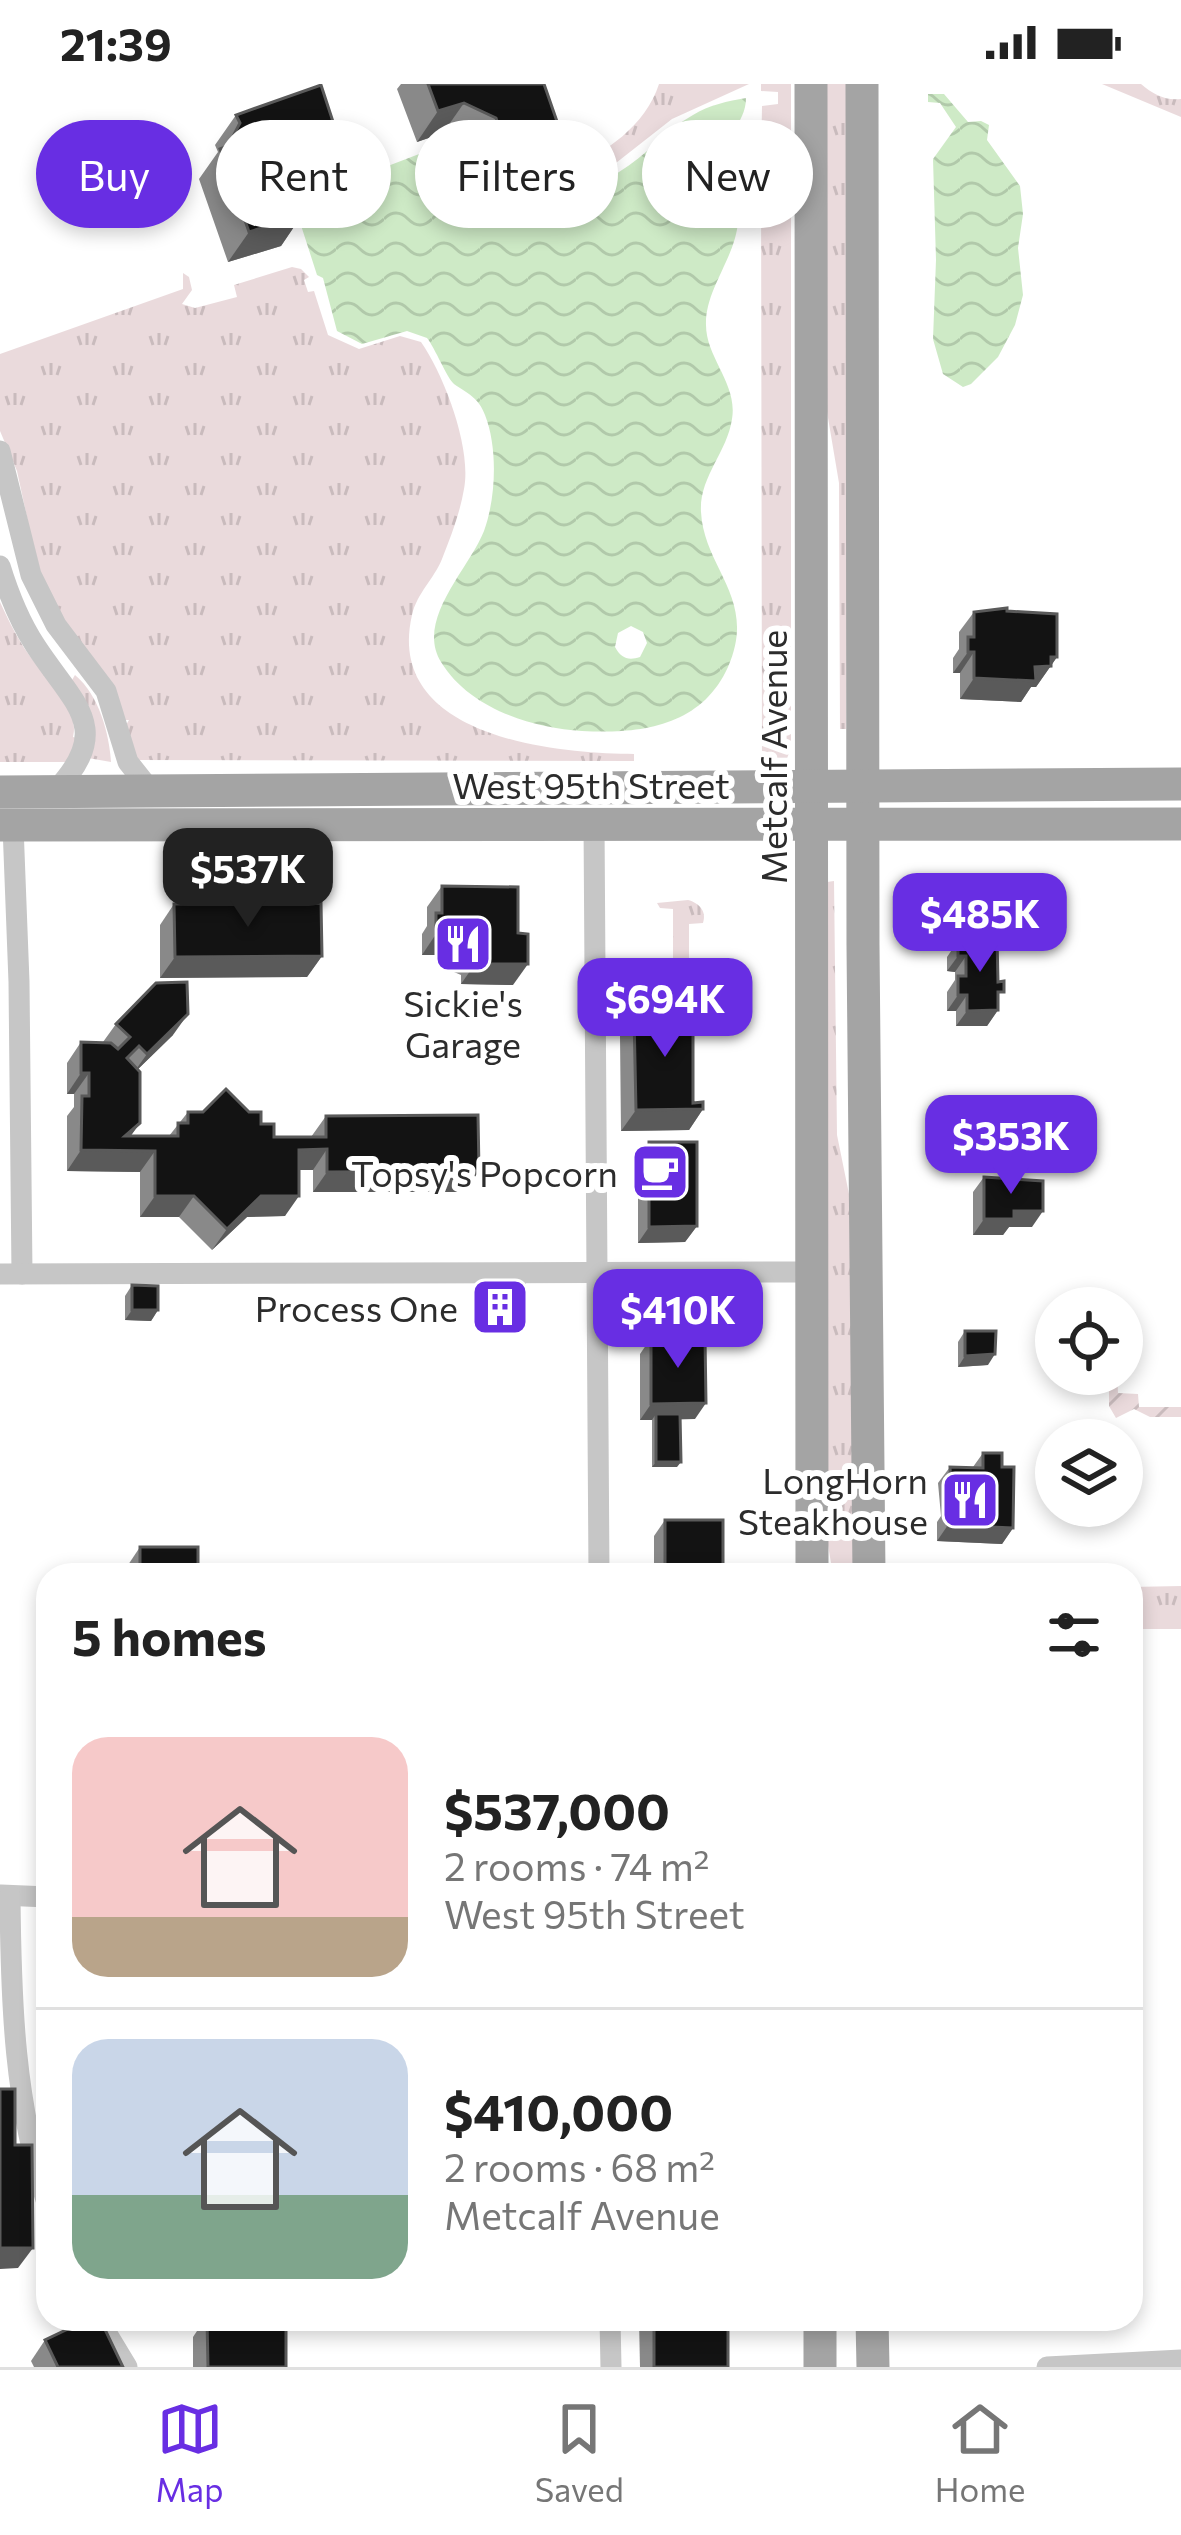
<!DOCTYPE html>
<meta charset="utf-8">
<style>
body{margin:0;font-family:Commissioner,sans-serif;background:#f6f6f6;color:#222;height:100vh;display:flex;flex-direction:column;font-size:45px;white-space:nowrap}
*{box-sizing:border-box;margin:0}
p{font-size:39px;color:#767676}
.icon{flex:none;width:66px;height:66px;fill:none;stroke:currentColor;stroke-width:2;stroke-linecap:round;stroke-linejoin:round}
.map{position:relative;flex:1;overflow:hidden}
.sheet{position:absolute;left:36px;top:1479px;width:1107px;height:768px;display:flex;flex-direction:column;background:#fff;border-radius:36px;box-shadow:0 6px 18px #0003}
.sheet>*{flex:none}
.top-card{position:absolute;left:36px;top:36px;width:1110px;height:108px;display:flex;gap:24px}
.fabs{position:absolute;left:1035px;top:1203px;display:grid;gap:24px}
.fabs a{display:grid;place-items:center;width:108px;height:108px;border-radius:50%;background:#fff;box-shadow:0 6px 18px #0003;font-size:60px}
.price{position:absolute;translate:-50% -102px;padding:0 27px;border-radius:24px;background:#682ee3;color:#fff;font-size:39px;line-height:78px;filter:drop-shadow(0 3px 6px #0008)}
.price::after{content:'';position:absolute;left:50%;top:72px;width:36px;height:27px;margin-left:-18px;background:inherit;clip-path:polygon(0 0,100% 0,50% 100%)}
.price.on{background:#222;color:#fff}
ul{padding:0;list-style:none}
li{display:flex;align-items:center;gap:36px;height:300px;padding:0 36px}
li+li{border-top:3px solid #e0e0e0}
li span{display:grid;place-items:center;flex:none;width:336px;height:240px;border-radius:36px;color:#555}
li>.icon{margin-inline-start:auto}
span .icon{width:144px;height:144px;fill:#fffc;stroke-width:1}
li b{font-size:51px}
h2{display:flex;justify-content:space-between;align-items:center;height:144px;padding:0 36px;font-size:51px}
.chip{padding:0 42px;border-radius:54px;background:#fff;box-shadow:0 6px 18px #0003;font-size:42px;line-height:108px}
.chip.on{background:#682ee3;color:#fff}
.status{display:flex;justify-content:space-between;align-items:center;height:84px;padding:0 60px;background:#fff;direction:ltr}
.status svg{height:33px;fill:currentColor}
.dock{display:flex;justify-content:space-around;align-items:center;height:168px;border-top:3px solid #e0e0e0;background:#fff;font-size:33px;color:#767676}
.dock a{display:grid;justify-items:center;gap:6px}
.dock .on{color:#682ee3}
.map>svg:first-child{display:block}
.grass{fill:url(#grass-tufts)}
.garden{fill:url(#garden-furrows)}
.water{fill:url(#water-waves);fill-rule:evenodd}
.lines{fill:none;stroke-linecap:round;stroke-linejoin:round}
.minor{stroke:#c6c6c6;stroke-width:21}
.primary{stroke:#a4a4a4;stroke-width:33}
.wall{fill:#898989}
.shaded-wall{fill:#5a5a5a}
.building{fill:#131313;stroke:#5a5a5a;stroke-width:3}
.labels{text-anchor:middle;dominant-baseline:central;stroke-width:12;stroke-linejoin:round;paint-order:stroke}
.street-label{font-size:36px;fill:#2c2c2c;stroke:#fff}
.poi-label{font-size:36px;fill:#2c2c2c;stroke:#fff;text-anchor:end}
</style>
<div class="status"><b>21:39</b><svg viewBox="0 0 49 12"><path d="M0 12V9h3v3zM5 12V6h3v6zM10 12V3h3v9zM15 12V0h3v12zM26 1h20v11H26zM47 4h2v5h-2z"/></svg></div>
<div class="map">
<svg width="1181" height="2283" viewBox="0 0 1181 2283">
<defs>
<pattern id="grass-tufts" width="24" height="20" patternUnits="userSpaceOnUse" patternTransform="scale(3)"><rect width="24" height="20" fill="#eadadc"/><path d="M3 7l-1-3M5 7V3M7 7l1-3M15 17l-1-3M17 17v-4M19 17l1-3" fill="none" stroke="#c9bbbd"/></pattern>
<pattern id="garden-furrows" width="10" height="10" patternUnits="userSpaceOnUse" patternTransform="scale(3)"><rect width="10" height="10" fill="#eadadc"/><path d="M-1 1l2-2M0 10L10 0M9 11l2-2" fill="none" stroke="#c9bbbd"/></pattern>
<pattern id="water-waves" width="16" height="10" patternUnits="userSpaceOnUse" patternTransform="scale(3)"><rect width="16" height="10" fill="#ceeac6"/><path d="M0 5q4-4 8 0t8 0" fill="none" stroke="#b1c9aa"/></pattern>
</defs>
<rect width="100%" height="100%" fill="#fff"/>
<!-- grass -->
<g class="grass">
<path d="M659,0H749L672,35L607,86L562,103L560,96L566,95V86C605,70 646,41 659,0Z"/>
<polygon points="761,0 791,0 791,664 786,677 762,677 761,80 762,22 778,20 778,8 761,7"/>
<polygon points="822,0 851,0 846,645 840,645 839,399 825,316"/>
<path d="M1102,0H1141C1153,10 1165,17 1181,15V33Z"/>
<path d="M292,183L301,185L309,193L304,196L308,208L314,207L328,251L359,265L400,252L421,258C444,291 472,364 464,405C460,429 451,452 442,475C434,495 417,509 412,531C384,652 553,670 634,670V677L136,676L126,641L129,636H125L61,535L39,489L17,387L0,347V270L183,205V189L189,193L192,206L182,220L195,224L237,213L234,201Z"/>
<path d="M0,518C7,533 14,548 23,562C38,587 82,625 73,653L77,654L67,678H0Z"/>
<path d="M75,591C99,611 109,649 111,678L88,674L72,596Z"/>
<polygon points="834,797 837,1051 850,1115 856,1491 833,1491 828,1461 827,798"/>
<path d="M688,816C699,819 707,827 703,839L689,840V884L705,886L656,887L673,883V825L660,824L657,819Z"/>
<polygon points="1181,1502 1181,1545 1131,1545 1131,1503"/>
</g>
<!-- garden -->
<polygon class="garden" points="1109,1290 1117,1290 1118,1309 1138,1310 1139,1323 1181,1323 1181,1333 1150,1333 1134,1325 1116,1334 1109,1322"/>
<!-- water -->
<g class="water">
<polygon points="928,10 944,10 968,38 981,37 989,41 987,56 1020,102 1023,130 1018,164 1023,211 1015,241 998,273 971,300 963,303 943,290 933,255 936,176 933,75 956,43 940,19 928,18"/>
<path d="M746,14C746,40 722,54 720,79C718,100 739,109 738,137C736,173 705,205 706,241C706,274 738,300 732,335C727,369 699,393 701,428C704,485 758,515 728,583C701,643 640,650 582,647C531,644 469,624 441,578C415,536 469,485 484,447C496,414 498,364 485,331C479,314 467,309 454,300C447,294 435,264 427,254L407,247L362,260L337,247L323,194L317,191L298,132L307,113L440,62L463,75C468,90 470,106 485,114C515,130 592,105 619,88C646,72 666,46 693,31C709,21 728,17 746,14ZM631,542L643,548L647,559L640,573C628,577 621,574 615,563L618,549Z"/>
</g>
<g class="lines">
<!-- minor -->
<g class="minor">
<polyline points="0,367 31,491 56,541 106,607 128,678 151,707"/>
<path d="M0,482C8,508 20,538 35,561C73,620 116,644 54,708"/>
<polyline points="594,738 599,1491"/>
<polyline points="13,742 19,898 22,1190"/>
<polyline points="0,1190 810,1188"/>
<polyline points="1,1811 48,1813"/>
<path d="M10,1812C11,1919 14,2020 48,2122"/>
<polyline points="98,2235 127,2283"/>
<polyline points="610,2235 611,2283"/>
<polyline points="1047,2283 1181,2276"/>
</g>
<!-- primary -->
<g class="primary">
<polyline points="811,0 812,1491"/>
<polyline points="862,0 863,861 869,1491"/>
<polyline points="0,708 1181,700"/>
<polyline points="0,741 1181,740"/>
<polyline points="820,2235 820,2283"/>
<polyline points="872,2235 873,2283"/>
</g>
</g>
<!-- wall -->
<g class="wall">
<polygon points="401,0 544,0 561,49 540,79 486,97 475,64 443,49 417,58 397,5"/>
<polygon points="236,31 339,56 317,86 299,123 302,131 281,162 228,178 199,95 218,68 215,61"/>
<polygon points="1007,527 1057,573 1036,603 1031,603 1021,618 960,615 960,589 953,589 953,574 959,565 959,548 974,528"/>
<polygon points="442,802 513,901 461,900 461,891 447,885 441,871 422,871 422,850 427,842 427,823"/>
<polygon points="174,820 322,872 307,893 160,894 160,841"/>
<polygon points="952,824 969,840 958,853 941,837"/>
<polygon points="958,857 998,917 998,926 987,942 956,942 956,927 947,927 947,908 955,896 955,888 947,887 947,873"/>
<polygon points="653,922 693,1019 703,1025 689,1046 621,1047 620,952 634,931 647,931"/>
<polygon points="116,940 173,951 138,985 140,1039 130,1052 169,1052 188,1028 261,1040 274,1053 311,1053 326,1032 479,1087 464,1108 313,1108 313,1086 299,1086 285,1132 247,1133 212,1166 179,1133 140,1133 140,1088 67,1087 67,1032 74,1023 74,1010 67,1010 67,979 81,958 103,958"/>
<polygon points="649,1058 697,1142 685,1158 638,1159 638,1074"/>
<polygon points="984,1093 1032,1143 1009,1143 1003,1151 973,1151 973,1108"/>
<polygon points="132,1201 158,1226 151,1237 125,1236 125,1212"/>
<polygon points="491,1201 517,1234 484,1234 484,1212"/>
<polygon points="965,1247 988,1281 958,1283 958,1258"/>
<polygon points="651,1254 695,1335 680,1335 677,1383 652,1383 652,1336 640,1336 640,1270"/>
<polygon points="983,1369 1002,1383 1013,1444 1002,1460 937,1457 937,1438 941,1432 938,1399 950,1383 973,1383"/>
<polygon points="665,1436 723,1483 718,1491 654,1491 654,1452"/>
<polygon points="140,1463 198,1491 126,1491 126,1484"/>
<polygon points="205,2235 286,2235 286,2283 193,2283 193,2253"/>
<polygon points="639,2235 728,2235 728,2283 640,2283"/>
<polygon points="45,2256 123,2283 34,2283 31,2277"/>
</g>
<!-- shaded-wall -->
<g class="shaded-wall">
<polygon points="464,19 443,49 417,58 438,27"/>
<polygon points="561,49 540,79 486,97 507,67"/>
<polygon points="339,56 318,86 305,91 326,61"/>
<polygon points="319,94 298,125 287,128 308,98"/>
<polygon points="302,131 281,162 228,178 249,148"/>
<polygon points="968,568 974,568 960,589 953,589"/>
<polygon points="1051,573 1057,573 1036,603 1031,603 1021,618 960,615 974,594 1035,583"/>
<polygon points="436,850 456,850 441,871 422,871"/>
<polygon points="322,872 307,893 160,894 175,873"/>
<polygon points="958,872 966,872 955,888 947,887"/>
<polygon points="475,880 528,880 513,901 461,900"/>
<polygon points="958,911 967,911 956,927 947,927"/>
<polygon points="998,926 987,942 956,942 967,927"/>
<polygon points="188,930 173,951 132,991 147,970"/>
<polygon points="81,989 89,989 74,1010 67,1010"/>
<polygon points="703,1025 689,1046 621,1047 636,1026"/>
<polygon points="140,1039 125,1060 155,1067 140,1088 67,1087 81,1066 125,1052"/>
<polygon points="327,1065 313,1086 284,1086 299,1066"/>
<polygon points="479,1087 464,1108 313,1108 327,1088"/>
<polygon points="155,1112 194,1112 179,1133 140,1133"/>
<polygon points="261,1112 299,1112 285,1132 247,1133 212,1166 227,1145"/>
<polygon points="1014,1127 1043,1127 1032,1143 1009,1143 1003,1151 973,1151 984,1135"/>
<polygon points="697,1142 685,1158 638,1159 649,1143"/>
<polygon points="491,1223 524,1223 517,1234 484,1234"/>
<polygon points="132,1226 158,1226 151,1237 125,1236"/>
<polygon points="995,1270 988,1281 958,1283 965,1272"/>
<polygon points="706,1319 695,1335 656,1336 656,1330 652,1336 640,1336 651,1320"/>
<polygon points="656,1378 681,1378 677,1383 652,1383"/>
<polygon points="948,1441 1013,1444 1002,1460 937,1457"/>
<polygon points="700,1483 723,1483 718,1491 665,1491"/>
<polygon points="0,2164 33,2164 18,2184 0,2185"/>
</g>
<!-- building -->
<g class="building">
<polygon points="428,0 544,0 561,49 507,67 496,34 464,19 438,27"/>
<polygon points="321,1 339,56 326,61 315,81 319,94 308,98 297,118 302,131 249,148 220,65 228,62 240,39 236,31"/>
<polygon points="1007,524 1007,527 1057,530 1057,573 1051,573 1051,582 1035,583 1036,597 974,594 974,568 968,568 968,553 974,553 974,528"/>
<polygon points="442,802 518,803 518,849 528,850 528,880 475,880 475,870 461,864 456,850 436,850 436,829 442,829"/>
<polygon points="321,819 322,872 175,873 174,820"/>
<polygon points="952,824 969,840 961,847 945,832"/>
<polygon points="997,854 998,898 1004,897 1004,908 998,908 998,926 967,927 967,911 958,911 958,892 966,892 966,872 958,872 958,857"/>
<polygon points="187,898 188,930 147,970 139,962 127,974 140,988 140,1039 125,1052 178,1052 178,1039 188,1039 188,1028 203,1028 226,1005 249,1028 261,1028 261,1040 274,1040 274,1053 326,1053 326,1032 478,1031 479,1087 327,1088 327,1065 299,1066 299,1112 261,1112 227,1145 194,1112 155,1112 155,1067 81,1066 82,1012 89,1012 89,989 81,989 81,958 111,959 118,965 130,953 116,940 156,899"/>
<polygon points="653,922 693,923 693,1019 703,1018 703,1025 636,1026 634,931 653,931"/>
<polygon points="649,1058 697,1058 697,1142 649,1143"/>
<polygon points="984,1093 1043,1097 1043,1127 1014,1127 1014,1135 984,1135"/>
<polygon points="132,1201 158,1202 158,1226 132,1226"/>
<rect x="491" y="1201" width="33" height="22"/>
<polygon points="965,1247 996,1247 995,1270 965,1272"/>
<polygon points="651,1254 705,1254 706,1319 651,1320"/>
<polygon points="656,1330 680,1330 681,1378 656,1378"/>
<polygon points="983,1369 1002,1369 1002,1383 1014,1383 1013,1444 948,1441 948,1422 952,1422 950,1383 983,1384"/>
<polygon points="665,1436 723,1436 723,1483 700,1483 700,1490 665,1490"/>
<rect x="140" y="1463" width="58" height="28"/>
<polygon points="0,2005 15,2005 15,2061 32,2061 33,2164 0,2164"/>
<polygon points="89,2235 100,2235 123,2283 58,2283 45,2256"/>
<polygon points="207,2235 286,2235 286,2283 208,2283"/>
<rect x="654" y="2235" width="74" height="48"/>
</g>
<!-- icons -->
<defs>
<symbol id="restaurant-square" viewBox="-11 -11 22 22"><rect x="-9" y="-9" width="18" height="18" rx="4" fill="#682ee3" stroke="#fff"/><path d="M-5-6h1v4h1v-4h1v4h1v-4h1v5L-1.5 .5V6h-2V.5L-5-1ZM5-6V6H3V1.5H1.5Q1.5-4 5-6Z" fill="#fff"/></symbol>
<symbol id="cafe-square" viewBox="-11 -11 22 22"><rect x="-9" y="-9" width="18" height="18" rx="4" fill="#682ee3" stroke="#fff"/><path d="M-5.5-4.5H6V0H3Q3 3.5 0 3.5H-2.5Q-5.5 3.5-5.5 0ZM3-3.2v2h1.7v-2ZM-6 4.5H4V6H-6Z" fill="#fff"/></symbol>
<symbol id="building-square" viewBox="-11 -11 22 22"><rect x="-9" y="-9" width="18" height="18" rx="4" fill="#682ee3" stroke="#fff"/><path d="M-4-6H4V6H1V3H-1V6H-4ZM-2.5-4.3h1.7v1.8h-1.7ZM.8-4.3h1.7v1.8H.8ZM-2.5-1h1.7V.8h-1.7ZM.8-1h1.7V.8H.8Z" fill="#fff"/></symbol>
</defs>
<g fill-rule="evenodd">
<use href="#restaurant-square" x="430" y="827" width="66" height="66"/>
<use href="#cafe-square" x="627" y="1055" width="66" height="66"/>
<use href="#building-square" x="467" y="1190" width="66" height="66"/>
<use href="#restaurant-square" x="937" y="1383" width="66" height="66"/>
</g>
<g class="labels">
<!-- street labels -->
<g class="street-label">
<text transform="translate(772 673) rotate(-90)">Metcalf Avenue</text>
<text x="591" y="700">West 95th Street</text>
</g>
<!-- poi labels -->
<g class="poi-label">
<text x="463" y="918" text-anchor="middle">Sickie's<tspan x="463" dy="41">Garage</tspan></text>
<text x="618" y="1088">Topsy's Popcorn</text>
<text x="458" y="1223">Process One</text>
<text x="928" y="1395">LongHorn<tspan x="928" dy="41">Steakhouse</tspan></text>
</g>
</g>
</svg>
<div class="fabs">
<a><svg class="icon" aria-label="locate" viewBox="0 0 24 24"><circle cx="12" cy="12" r="6"/><path d="M12 2v4M12 18v4M2 12h4M18 12h4"/></svg></a>
<a><svg class="icon" aria-label="layers" viewBox="0 0 24 24"><path d="M12 4l9 5-9 5-9-5zM3 14l9 5 9-5"/></svg></a>
</div>
<b class="price on" style="left:248px;top:846px">$537K</b>
<b class="price" style="left:980px;top:891px">$485K</b>
<b class="price" style="left:665px;top:976px">$694K</b>
<b class="price" style="left:1011px;top:1113px">$353K</b>
<b class="price" style="left:678px;top:1287px">$410K</b>
<div class="top-card">
<a class="chip on">Buy</a>
<a class="chip">Rent</a>
<a class="chip">Filters</a>
<a class="chip">New</a>
</div>
<section class="sheet">
<h2>5 homes<svg class="icon" aria-label="filters" viewBox="0 0 24 24"><path d="M4 7h16M4 17h16"/><circle cx="9" cy="7" r="2"/><circle cx="15" cy="17" r="2"/></svg></h2>
<ul>
<li><span style="background:linear-gradient(#f6c9c9 75%,#b9a48a 0)"><svg class="icon" aria-label="home" viewBox="0 0 24 24"><path d="M3 11l9-7 9 7M6 9v11h12V9"/></svg></span><div><b>$537,000</b><p>2 rooms · 74 m²</p><p>West 95th Street</p></div></li>
<li><span style="background:linear-gradient(#c9d6e8 65%,#7fa58c 0)"><svg class="icon" aria-label="home" viewBox="0 0 24 24"><path d="M3 11l9-7 9 7M6 9v11h12V9"/></svg></span><div><b>$410,000</b><p>2 rooms · 68 m²</p><p>Metcalf Avenue</p></div></li>
</ul>
</section>
</div>
<nav class="dock">
<a class="on"><svg class="icon" aria-label="map" viewBox="0 0 24 24"><path d="M3 6l6-2 6 2 6-2v14l-6 2-6-2-6 2zM9 4v14M15 6v14"/></svg>Map</a>
<a><svg class="icon" aria-label="saved" viewBox="0 0 24 24"><path d="M7 4h10v16l-5-4-5 4z"/></svg>Saved</a>
<a><svg class="icon" aria-label="home" viewBox="0 0 24 24"><path d="M3 11l9-7 9 7M6 9v11h12V9"/></svg>Home</a>
</nav>
